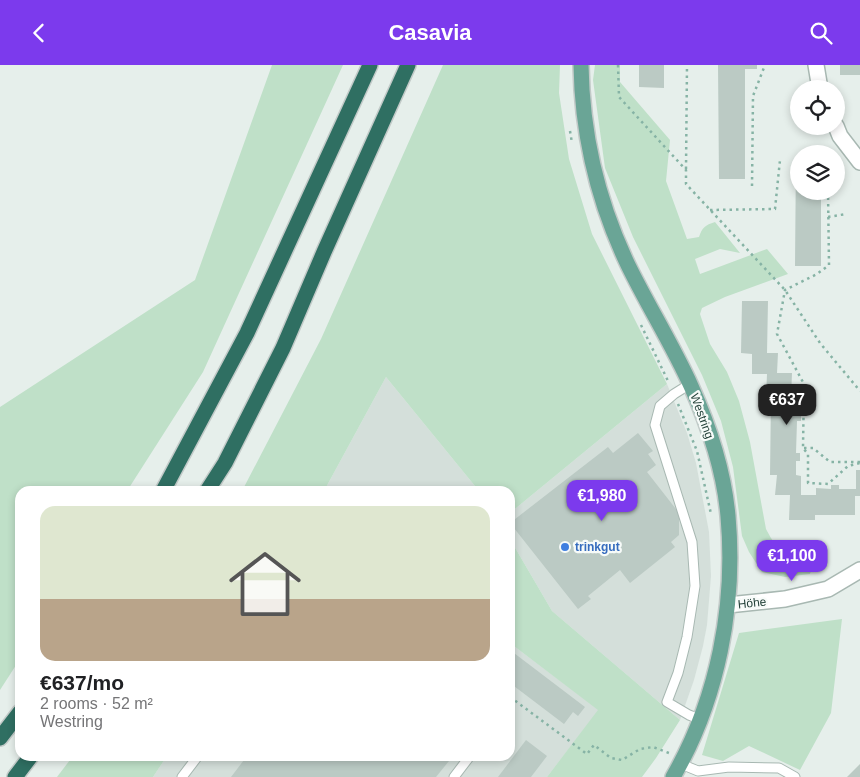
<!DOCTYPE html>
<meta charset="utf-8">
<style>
body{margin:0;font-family:Helvetica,sans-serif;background:#f6f6f6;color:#202124;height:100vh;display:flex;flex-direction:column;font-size:19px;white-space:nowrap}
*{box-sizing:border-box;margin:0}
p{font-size:16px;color:#757577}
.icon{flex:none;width:28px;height:28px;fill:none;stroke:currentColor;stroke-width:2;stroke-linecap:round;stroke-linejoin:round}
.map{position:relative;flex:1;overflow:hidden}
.sheet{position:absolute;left:15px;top:421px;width:500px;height:275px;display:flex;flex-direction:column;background:#fff;border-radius:15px;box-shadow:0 2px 8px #0003}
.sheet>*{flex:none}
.controls{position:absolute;left:790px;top:15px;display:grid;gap:10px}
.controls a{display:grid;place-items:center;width:55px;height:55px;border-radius:50%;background:#fff;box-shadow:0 2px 8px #0003;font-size:25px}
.price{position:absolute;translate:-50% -42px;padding:0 11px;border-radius:10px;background:#7c3aed;color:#fff;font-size:16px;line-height:32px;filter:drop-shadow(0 1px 2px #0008)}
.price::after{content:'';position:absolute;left:50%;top:30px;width:15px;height:11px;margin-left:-8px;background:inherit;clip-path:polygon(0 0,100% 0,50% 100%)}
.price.selected{background:#222;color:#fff}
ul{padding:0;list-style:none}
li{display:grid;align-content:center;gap:10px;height:265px;padding:0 25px}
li+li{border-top:1px solid #e0e0e0}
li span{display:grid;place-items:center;height:155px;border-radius:15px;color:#555}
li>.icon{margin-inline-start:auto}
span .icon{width:90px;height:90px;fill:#fffc;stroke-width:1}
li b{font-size:21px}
header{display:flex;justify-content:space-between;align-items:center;height:65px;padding:0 25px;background:#7c3aed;color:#fff;font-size:22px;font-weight:800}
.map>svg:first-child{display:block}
.built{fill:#d4dfda}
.green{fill:#bfe0c8}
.building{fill:#bbcac4}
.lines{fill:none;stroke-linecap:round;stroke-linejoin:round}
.service-casing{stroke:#a8b8b2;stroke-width:11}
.minor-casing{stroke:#a8b8b2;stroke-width:18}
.primary-casing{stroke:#c2cac8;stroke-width:18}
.motorway-casing{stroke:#c2cac8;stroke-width:18}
.path{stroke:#86b3a5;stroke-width:2.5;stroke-dasharray:2.5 4;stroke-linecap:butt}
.service{stroke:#fff;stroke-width:9}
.minor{stroke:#fff;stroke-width:15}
.primary{stroke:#6aa596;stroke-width:15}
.motorway{stroke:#2f6f62;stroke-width:15}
.shop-dot{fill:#3f7fe0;stroke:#f7fbf9;stroke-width:2}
.labels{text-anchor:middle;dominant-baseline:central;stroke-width:4.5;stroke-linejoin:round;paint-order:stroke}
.street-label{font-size:12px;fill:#24423a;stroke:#f7fbf9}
.shop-label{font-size:12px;font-weight:bold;fill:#366cbe;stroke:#f7fbf9;text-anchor:start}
</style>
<header><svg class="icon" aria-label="back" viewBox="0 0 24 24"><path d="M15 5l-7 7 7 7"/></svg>Casavia<svg class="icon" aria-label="search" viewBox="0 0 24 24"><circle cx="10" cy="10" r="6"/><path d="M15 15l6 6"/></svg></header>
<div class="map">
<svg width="860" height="712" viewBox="0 0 860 712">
<rect width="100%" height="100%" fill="#e6efeb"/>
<!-- built -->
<g class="built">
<polygon points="386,312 479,426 324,426"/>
<polygon points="667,319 687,368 696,398 709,467 711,511 707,560 703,581 694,615 680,655 552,546 510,474 510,448"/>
<polygon points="510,578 599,645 547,712 153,712 167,691 510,691"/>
</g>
<!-- green -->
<g class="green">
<polygon points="272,0 343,0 203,307 127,426 20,426 20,594 0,625 0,342 195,215"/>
<polygon points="443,0 560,0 559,28 569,94 592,169 667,319 510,448 510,426 479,426 386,312 324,426 242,426 321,274"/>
<path d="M595,0H620V17L670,75L666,116L687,174L699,172C702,163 705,160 715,157L740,188L720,184L695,194L700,209L767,184L788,209L725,232L702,243L700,249L710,279L727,307L739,336L750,377L766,464C770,471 773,479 781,482C793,486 798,480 809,491C815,497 812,502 810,509L785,512L762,507L749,487L742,471L733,402L721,356L702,310L633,172L605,103L593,15Z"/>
<polygon points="510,474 552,546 680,655 656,693 642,712 547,712 598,645 510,578"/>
<polygon points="842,554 831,648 800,705 749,681 723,696 702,690 739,568"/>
<polygon points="73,691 167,691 153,712 57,712"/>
</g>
<!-- building -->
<g class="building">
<polygon points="639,0 664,0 664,23 639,22"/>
<polygon points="718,0 757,0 757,4 745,4 745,114 719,114"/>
<rect x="840" y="0" width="20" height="10"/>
<polygon points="796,91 799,91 799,126 821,126 821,201 795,201"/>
<polygon points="742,236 768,236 767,288 778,288 777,308 792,308 791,333 797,333 797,348 801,348 801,356 797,356 796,388 800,388 800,396 796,396 796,410 801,411 801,430 816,430 816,423 831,424 831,420 839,420 839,424 856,424 856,405 860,405 860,431 855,431 855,450 815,450 815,455 789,455 790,430 775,430 777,410 770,410 771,332 766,332 767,309 752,309 752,289 741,288"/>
<polygon points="638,368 653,386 648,389 656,400 647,407 679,448 679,470 671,477 675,482 630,518 620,505 588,531 591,534 578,544 510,458 608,382 613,388"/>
<polygon points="510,585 585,642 578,651 573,647 564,659 510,618"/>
<polygon points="526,675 547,691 531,712 498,712"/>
<polygon points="247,691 410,691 416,696 419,691 443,691 449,696 436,712 231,712"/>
<polygon points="860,699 860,712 847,712"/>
</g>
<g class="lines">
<defs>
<g id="service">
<polyline points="690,319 674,329 660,341 655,360 692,477 695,521 687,572 678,608 667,637 689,650 702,655"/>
<polyline points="681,699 698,706 729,702 779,703 795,712"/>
<polyline points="182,712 198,691"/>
<polyline points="454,712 470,691"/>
</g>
<g id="minor">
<polyline points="816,0 820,24"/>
<polyline points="836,61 840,71 860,97"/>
<polyline points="728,540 785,534 828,524 860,505"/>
</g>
<path id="primary" d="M581,0C582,69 598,137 628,200C648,241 672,279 691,321C709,361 724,406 728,451C736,540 718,634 673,712"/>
<g id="motorway">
<polyline points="163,426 247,268 370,0"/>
<polyline points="207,426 225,398 283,283 324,187 408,0"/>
<polyline points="0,673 20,647"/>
<polyline points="15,712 31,691"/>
</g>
</defs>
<!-- service casing -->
<use href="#service" class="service-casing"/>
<!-- minor casing -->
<use href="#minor" class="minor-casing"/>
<!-- primary casing -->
<use href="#primary" class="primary-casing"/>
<!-- motorway casing -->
<use href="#motorway" class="motorway-casing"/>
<!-- path -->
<g class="path">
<polyline points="618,0 619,32 686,105 686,119 785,225 820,278 860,326"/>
<polyline points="570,66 572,78"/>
<polyline points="686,104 687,0"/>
<polyline points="752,121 753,31 765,0"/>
<polyline points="828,126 829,200 817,209 785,225 777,269 804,319 803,383 808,389 808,418 828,419 848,401 860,398"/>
<polyline points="710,145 775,144 780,95"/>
<polyline points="828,152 846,149"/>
<polyline points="641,260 669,318"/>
<polyline points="678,339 697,386 711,449"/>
<polyline points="804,383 813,383 830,397 860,397"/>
<polyline points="510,632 587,689 594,680 611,693 622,695 640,684 653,682 669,688"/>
</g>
<!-- service -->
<use href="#service" class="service"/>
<!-- minor -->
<use href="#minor" class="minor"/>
<!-- primary -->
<use href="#primary" class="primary"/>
<!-- motorway -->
<use href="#motorway" class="motorway"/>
</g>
<!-- markers -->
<circle class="shop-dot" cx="565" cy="482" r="5"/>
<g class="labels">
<!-- street labels -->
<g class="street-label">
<text transform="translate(702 351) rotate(70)">Westring</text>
<text transform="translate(752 538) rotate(-6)">Höhe</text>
</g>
<!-- shop labels -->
<g class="shop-label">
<text x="575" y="482">trinkgut</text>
</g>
</g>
</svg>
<div class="controls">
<a><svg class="icon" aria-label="locate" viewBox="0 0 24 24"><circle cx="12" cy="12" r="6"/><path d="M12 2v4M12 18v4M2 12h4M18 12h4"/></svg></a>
<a><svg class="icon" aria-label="layers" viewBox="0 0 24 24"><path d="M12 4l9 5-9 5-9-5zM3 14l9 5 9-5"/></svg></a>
</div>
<b class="price selected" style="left:787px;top:361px">€637</b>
<b class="price" style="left:602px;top:457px">€1,980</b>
<b class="price" style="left:792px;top:517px">€1,100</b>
<section class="sheet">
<ul>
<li><span style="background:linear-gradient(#dfe7d0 60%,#b9a48a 0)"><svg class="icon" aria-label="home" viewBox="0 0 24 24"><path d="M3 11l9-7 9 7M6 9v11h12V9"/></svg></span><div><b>€637/mo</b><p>2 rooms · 52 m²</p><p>Westring</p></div></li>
</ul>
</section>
</div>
